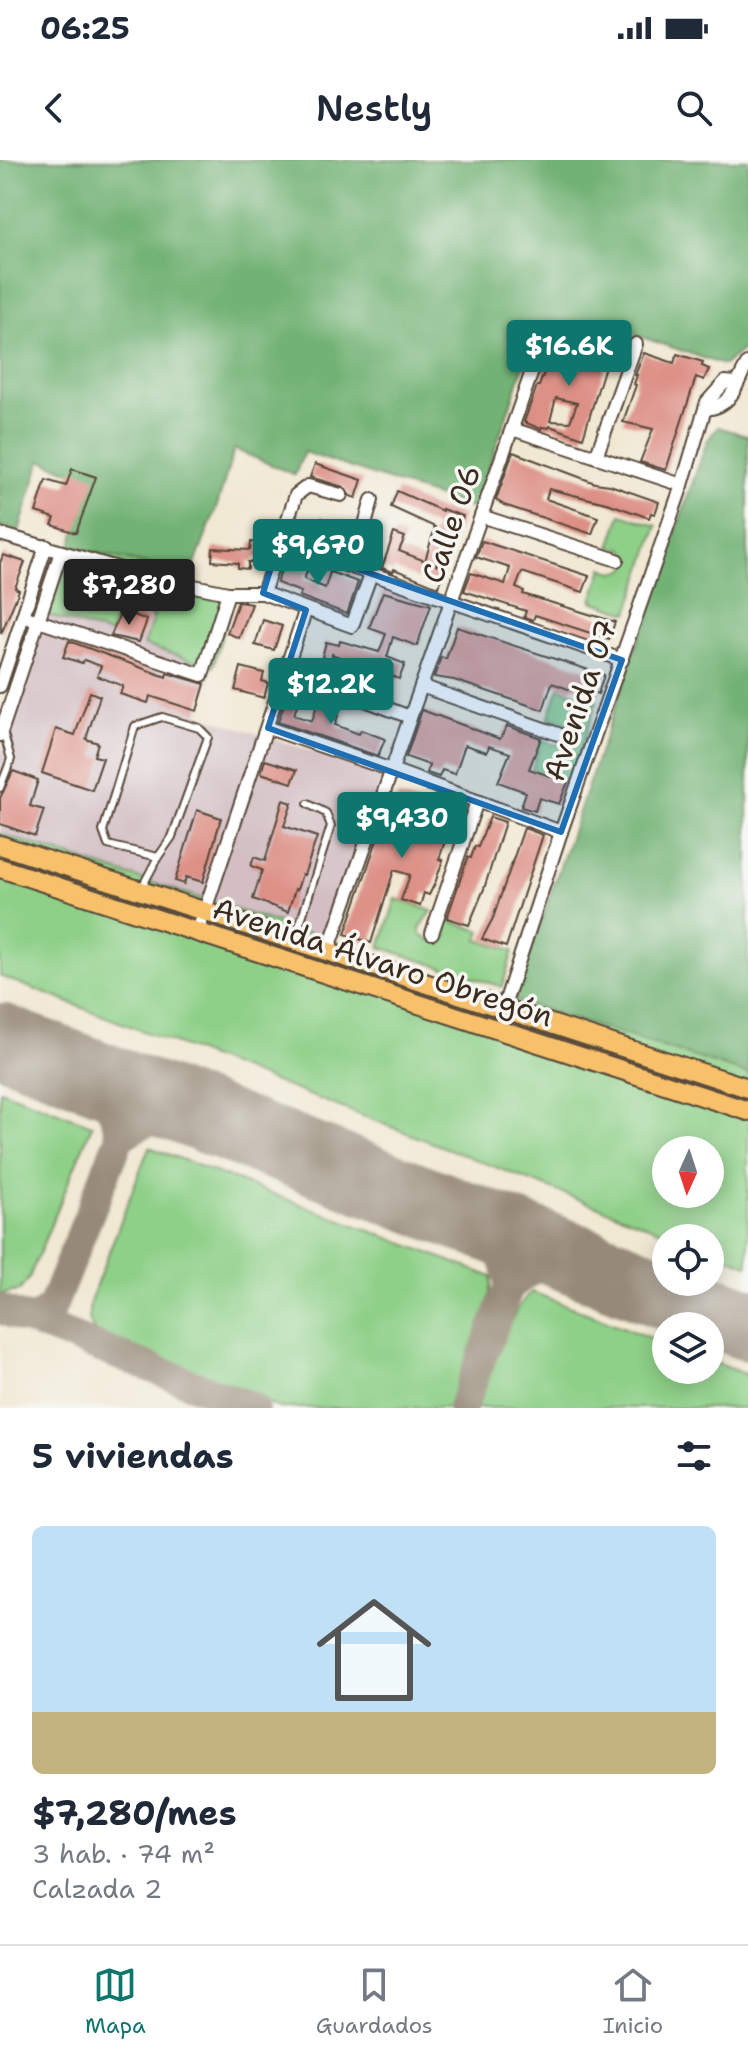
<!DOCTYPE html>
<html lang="es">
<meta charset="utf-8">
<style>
body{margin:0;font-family:"Shantell Sans",sans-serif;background:#f2f2f3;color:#1f2937;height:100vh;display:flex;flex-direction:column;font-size:30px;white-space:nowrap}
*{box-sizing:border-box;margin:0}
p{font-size:26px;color:#747a83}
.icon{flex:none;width:44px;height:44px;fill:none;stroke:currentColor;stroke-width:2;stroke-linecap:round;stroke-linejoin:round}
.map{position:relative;height:1248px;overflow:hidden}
.drawer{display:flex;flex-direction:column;background:#fff;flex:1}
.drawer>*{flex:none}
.needle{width:52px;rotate:183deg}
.buttons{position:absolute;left:652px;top:976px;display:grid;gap:16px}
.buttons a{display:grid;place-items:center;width:72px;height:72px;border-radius:50%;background:#fff;box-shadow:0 4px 20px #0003;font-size:40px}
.price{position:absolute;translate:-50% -68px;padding:0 18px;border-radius:8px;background:#0f766e;color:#fff;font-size:26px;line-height:52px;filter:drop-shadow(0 2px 4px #0008)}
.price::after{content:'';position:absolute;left:50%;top:48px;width:24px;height:18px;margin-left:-12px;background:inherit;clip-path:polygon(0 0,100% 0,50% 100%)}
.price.selected{background:#222;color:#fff}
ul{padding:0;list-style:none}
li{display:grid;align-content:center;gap:16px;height:424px;padding:0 32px}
li span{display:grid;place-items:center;height:248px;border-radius:12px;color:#555}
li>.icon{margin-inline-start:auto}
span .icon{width:144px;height:144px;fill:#fffc;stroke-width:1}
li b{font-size:34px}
h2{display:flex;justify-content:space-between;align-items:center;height:96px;padding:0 32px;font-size:34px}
.status{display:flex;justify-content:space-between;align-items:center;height:56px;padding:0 40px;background:#fff;direction:ltr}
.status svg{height:22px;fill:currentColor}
header{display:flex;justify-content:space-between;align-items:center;height:104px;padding:0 32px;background:#fff;font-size:36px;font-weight:600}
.dock{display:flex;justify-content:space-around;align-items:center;height:112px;border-top:2px solid #e0e1e3;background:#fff;font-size:22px;color:#747a83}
.dock a{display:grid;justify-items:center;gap:4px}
.dock .selected{color:#0f766e}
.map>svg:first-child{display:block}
.industrial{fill:#d2bec3}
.green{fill:#8ed088;stroke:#647d53;stroke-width:2;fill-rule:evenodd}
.forest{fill:#72b274;stroke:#566e49;stroke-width:2}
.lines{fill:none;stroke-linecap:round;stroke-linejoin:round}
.taxiway{stroke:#968978;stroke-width:30}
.runway{stroke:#968978;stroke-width:72}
.building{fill:#dd9086;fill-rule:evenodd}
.service-casing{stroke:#564639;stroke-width:10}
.minor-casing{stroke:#564639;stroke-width:16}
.primary-casing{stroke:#564639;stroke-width:22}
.service{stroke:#fff;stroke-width:6}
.minor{stroke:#fff;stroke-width:12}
.primary{stroke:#f7c06b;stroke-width:18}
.marked{fill:#1f6fb2;fill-opacity:0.2;stroke:#1f6fb2;stroke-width:6;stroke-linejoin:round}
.labels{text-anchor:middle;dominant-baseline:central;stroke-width:7;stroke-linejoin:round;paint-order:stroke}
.street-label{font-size:30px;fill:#3b2a1e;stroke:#f6f6f2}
</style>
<div class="status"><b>06:25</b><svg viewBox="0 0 49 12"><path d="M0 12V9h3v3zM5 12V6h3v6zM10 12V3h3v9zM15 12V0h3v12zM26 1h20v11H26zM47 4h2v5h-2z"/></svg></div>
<header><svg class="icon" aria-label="back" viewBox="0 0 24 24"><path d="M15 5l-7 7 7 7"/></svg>Nestly<svg class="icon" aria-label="search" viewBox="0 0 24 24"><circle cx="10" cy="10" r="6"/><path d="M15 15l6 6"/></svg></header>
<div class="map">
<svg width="748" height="1248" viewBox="0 0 748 1248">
<rect width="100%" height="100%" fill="#f6f6f2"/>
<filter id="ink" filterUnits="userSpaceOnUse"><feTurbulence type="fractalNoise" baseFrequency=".0125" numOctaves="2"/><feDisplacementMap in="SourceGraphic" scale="16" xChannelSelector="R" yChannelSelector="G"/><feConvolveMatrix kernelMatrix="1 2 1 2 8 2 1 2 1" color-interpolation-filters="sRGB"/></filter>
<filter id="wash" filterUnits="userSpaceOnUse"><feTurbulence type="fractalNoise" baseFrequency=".006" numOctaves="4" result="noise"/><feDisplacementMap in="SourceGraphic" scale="32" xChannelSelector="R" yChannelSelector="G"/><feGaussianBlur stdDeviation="1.8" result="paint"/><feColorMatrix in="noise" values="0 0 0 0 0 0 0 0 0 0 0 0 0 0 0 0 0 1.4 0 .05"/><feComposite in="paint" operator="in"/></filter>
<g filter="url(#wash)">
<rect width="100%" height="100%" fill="#f1e8d3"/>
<!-- industrial -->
<polygon class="industrial" points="119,446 155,457 145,485 213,507 198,554 383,615 326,780 0,674 0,596 48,455 109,474"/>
<!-- green -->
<g class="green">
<path d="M621,354L657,366L628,453L592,441L603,408C613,413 621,415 629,405V396L624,389L610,387Z"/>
<polygon points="71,386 191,415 186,427 233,437 213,507 144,485 154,456 119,446 110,474 48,455"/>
<path d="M559,528L597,541L570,622L532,610L542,578C558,594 580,579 564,561L548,559Z"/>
<path d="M0,674L748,914V1105L710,1090V1078H679L0,816ZM666,990H710V1034H666Z"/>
<polygon points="396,739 432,751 420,768 421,774 430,781 442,781 447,776 446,760 481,771 478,780 513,791 502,827 380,787"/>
<polygon points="0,930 92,965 29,1118 19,1131 0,1134"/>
<path d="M149,987L492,1117C489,1163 467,1206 450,1248H280L100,1177C88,1164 87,1157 91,1139Z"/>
<path d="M532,1132L666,1184V1210H710V1201L748,1215V1248H477C485,1224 512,1144 532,1132Z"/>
</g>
<!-- forest -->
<g class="forest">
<polygon points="0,0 748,0 748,185 724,205 627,172 535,174 474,349 304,292 295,315 234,289 217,346 191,415 71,386 91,320 41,300 19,371 0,366"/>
<polygon points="718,267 748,276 748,914 514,840 707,281"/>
</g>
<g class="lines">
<!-- taxiway -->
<g class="taxiway">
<path d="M72,906C99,922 115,946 120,977"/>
<path d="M463,1056C490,1071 508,1095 509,1127"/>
<polyline points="0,1149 254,1248"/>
<path d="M24,1159H37L52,1147L120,977C147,959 173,950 205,957"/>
<polyline points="462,1248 509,1127 536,1107 545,1104 571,1100 589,1104"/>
</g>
<!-- runway -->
<polyline class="runway" points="0,879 748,1165"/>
</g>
<g id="blocks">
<!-- building -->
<g class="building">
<path d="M592,177L612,183L583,278L550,266L549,268L542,267L541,269L524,262L537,226H539L545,210L542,209L546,200H548L551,196L555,182L580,193L581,188L584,189L586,182L590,183ZM556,238L577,243L570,262L550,261Z"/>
<polygon points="644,193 674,203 677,194 703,202 702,206 709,209 704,220 696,217 666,310 640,302 653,269 623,262 636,225 634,224 637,215 635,215"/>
<polygon points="513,292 595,323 610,325 659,342 655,354 651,353 649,358 610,344 549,329 546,339 598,357 592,374 504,345 496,340"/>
<polygon points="315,304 362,320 356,338 350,336 344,327 310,317"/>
<polygon points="72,309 96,317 76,373 52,365 55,358 36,352 46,320 66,326"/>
<polygon points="397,331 442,351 442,349 463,356 457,371 448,368 441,386 436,405 445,408 438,427 394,409 393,412 382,408 394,373 405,377 399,391 425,401 435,367 391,347"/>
<polygon points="322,358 345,366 336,392 326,389 330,379 316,374"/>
<polygon points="482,381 589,416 583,432 522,412 516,428 524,431 523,434 615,462 609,479 535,455 533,460 524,457 526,451 464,431 471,413 505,424 510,408 476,397"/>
<polygon points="251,382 264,383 263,398 254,398 254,402 248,402 248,409 238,408 238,403 212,401 213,388 250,390"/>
<polygon points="3,395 25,402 15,428 19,430 14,443 1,474 0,403"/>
<polygon points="285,397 309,406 304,419 325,428 330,412 358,422 347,454 299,436 301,432 277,423"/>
<polygon points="383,432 431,445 417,486 393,477 387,497 405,504 399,519 382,512 376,529 380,531 378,536 340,521 340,518 367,526 373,510 332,494 331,500 322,497 326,482 339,485 340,481 379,492 386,474 369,468"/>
<polygon points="238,442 252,444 239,478 227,473"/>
<polygon points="121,450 147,460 139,482 111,476"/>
<polygon points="263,460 282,466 274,490 255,485"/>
<polygon points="457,467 604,515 598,534 573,526 571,530 552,523 543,550 454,520 434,517 441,497 446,499"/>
<polygon points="69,481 166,517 167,513 205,524 197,551 150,536 148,543 120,534 123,526 97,516 101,506 84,500 82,503 63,497"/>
<polygon points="241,507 264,513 262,521 268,523 264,538 235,530"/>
<polygon points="90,532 100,536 86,579 98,583 94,596 103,598 92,630 42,613 56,569 75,575"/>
<polygon points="320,535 343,541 335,565 359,574 361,570 385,579 378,596 278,562 285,541 297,545 294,555 312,561"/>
<polygon points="422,550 500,579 507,566 541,578 529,609 568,622 559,644 539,638 535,651 521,647 526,632 498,622 510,593 489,586 487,592 465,585 455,614 442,610 439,617 427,613 429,605 406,597"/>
<polygon points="265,600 297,610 292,623 261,613"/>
<polygon points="13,611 38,620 30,646 44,650 35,676 0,664 0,638"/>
<polygon points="398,636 431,647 434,636 453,642 447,659 452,661 439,699 443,700 435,723 429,735 424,733 420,746 401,740 410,715 394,710 371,783 345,774 378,677 384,663 388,664"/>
<polygon points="283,640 292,643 284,666 317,677 304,715 302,714 297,730 295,729 288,752 253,739 262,710 251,706 254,697 265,701"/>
<polygon points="197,650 221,658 203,722 186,717 184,724 175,721"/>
<polygon points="490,657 505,662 484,729 469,765 447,758 468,697 471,698 475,686 478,687"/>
<polygon points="524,668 543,675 506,787 482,779 493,758"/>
</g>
</g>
</g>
<g filter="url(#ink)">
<use href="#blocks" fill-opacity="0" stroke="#564639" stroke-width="2"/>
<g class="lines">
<defs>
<g id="service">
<polyline points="0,628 11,599 3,571"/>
<polyline points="142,727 158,697 172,677 208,577 199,568 162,557 135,566 103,671 108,685 158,697"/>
<polyline points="296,776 331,666 326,653 308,644"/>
</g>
<g id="minor">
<path d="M707,249C735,245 735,223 748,203"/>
<polyline points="512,269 682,325"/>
<polyline points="596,297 636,184"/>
<polyline points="481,356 617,400"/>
<polyline points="0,374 145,416 228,433 263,433 352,466 371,414"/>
<polyline points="279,382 622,500"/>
<polyline points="353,407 372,340"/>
<polyline points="263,433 296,335 308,326 341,335"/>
<polyline points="23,456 202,515 228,433"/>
<polyline points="325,525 410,557"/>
<polyline points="0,526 46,386"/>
<polyline points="421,526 558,574"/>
<polyline points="268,568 392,610 561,672"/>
<polyline points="0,575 61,392"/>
<polyline points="198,771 306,449"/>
<polyline points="432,773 477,641"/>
<polyline points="328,791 543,180"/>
<polyline points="503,849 561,672 682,325 707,242 725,222 736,223"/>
</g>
<g id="primary">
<polyline points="0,685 748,928"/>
<polyline points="0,708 748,951"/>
</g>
</defs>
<!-- service casing -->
<use href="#service" class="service-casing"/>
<!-- minor casing -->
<use href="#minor" class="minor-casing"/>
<!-- primary casing -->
<use href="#primary" class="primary-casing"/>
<!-- service -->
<use href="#service" class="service"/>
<!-- minor -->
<use href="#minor" class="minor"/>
<!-- primary -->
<use href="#primary" class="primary"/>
</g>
</g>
<!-- marked area -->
<path class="marked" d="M279,382L622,500L561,672L268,568L306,450L263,433Z"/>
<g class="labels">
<!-- street labels -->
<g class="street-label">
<text transform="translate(451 364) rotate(-71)">Calle 06</text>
<text transform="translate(580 540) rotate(-71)">Avenida 07</text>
<text transform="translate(383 802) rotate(18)">Avenida Álvaro Obregón</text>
</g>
</g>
</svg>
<div class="buttons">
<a><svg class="needle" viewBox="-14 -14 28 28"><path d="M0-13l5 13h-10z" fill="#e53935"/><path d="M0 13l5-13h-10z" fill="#747a83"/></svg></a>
<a><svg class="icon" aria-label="locate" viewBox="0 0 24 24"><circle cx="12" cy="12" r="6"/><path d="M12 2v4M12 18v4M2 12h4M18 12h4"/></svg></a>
<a><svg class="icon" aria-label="layers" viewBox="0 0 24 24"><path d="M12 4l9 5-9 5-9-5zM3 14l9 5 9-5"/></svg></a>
</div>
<b class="price" style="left:569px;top:228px">$16.6K</b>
<b class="price" style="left:318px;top:427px">$9,670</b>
<b class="price selected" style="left:129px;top:467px">$7,280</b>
<b class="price" style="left:331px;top:566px">$12.2K</b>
<b class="price" style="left:402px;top:700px">$9,430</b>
</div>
<section class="drawer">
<h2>5 viviendas<svg class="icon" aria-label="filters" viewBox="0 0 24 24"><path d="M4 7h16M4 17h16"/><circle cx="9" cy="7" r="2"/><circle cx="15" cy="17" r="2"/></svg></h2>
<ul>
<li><span style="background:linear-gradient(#bfe0f5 75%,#c2b280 0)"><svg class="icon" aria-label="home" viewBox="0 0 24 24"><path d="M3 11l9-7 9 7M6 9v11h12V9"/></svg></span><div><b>$7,280/mes</b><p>3 hab. · 74 m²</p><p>Calzada 2</p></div></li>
</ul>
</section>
<nav class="dock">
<a class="selected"><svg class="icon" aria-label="map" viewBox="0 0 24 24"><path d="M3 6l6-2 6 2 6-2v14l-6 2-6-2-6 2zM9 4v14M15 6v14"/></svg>Mapa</a>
<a><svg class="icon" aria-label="saved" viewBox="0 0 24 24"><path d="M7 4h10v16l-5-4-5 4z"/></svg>Guardados</a>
<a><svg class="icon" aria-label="home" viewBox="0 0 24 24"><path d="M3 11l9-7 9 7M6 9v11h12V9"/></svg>Inicio</a>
</nav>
